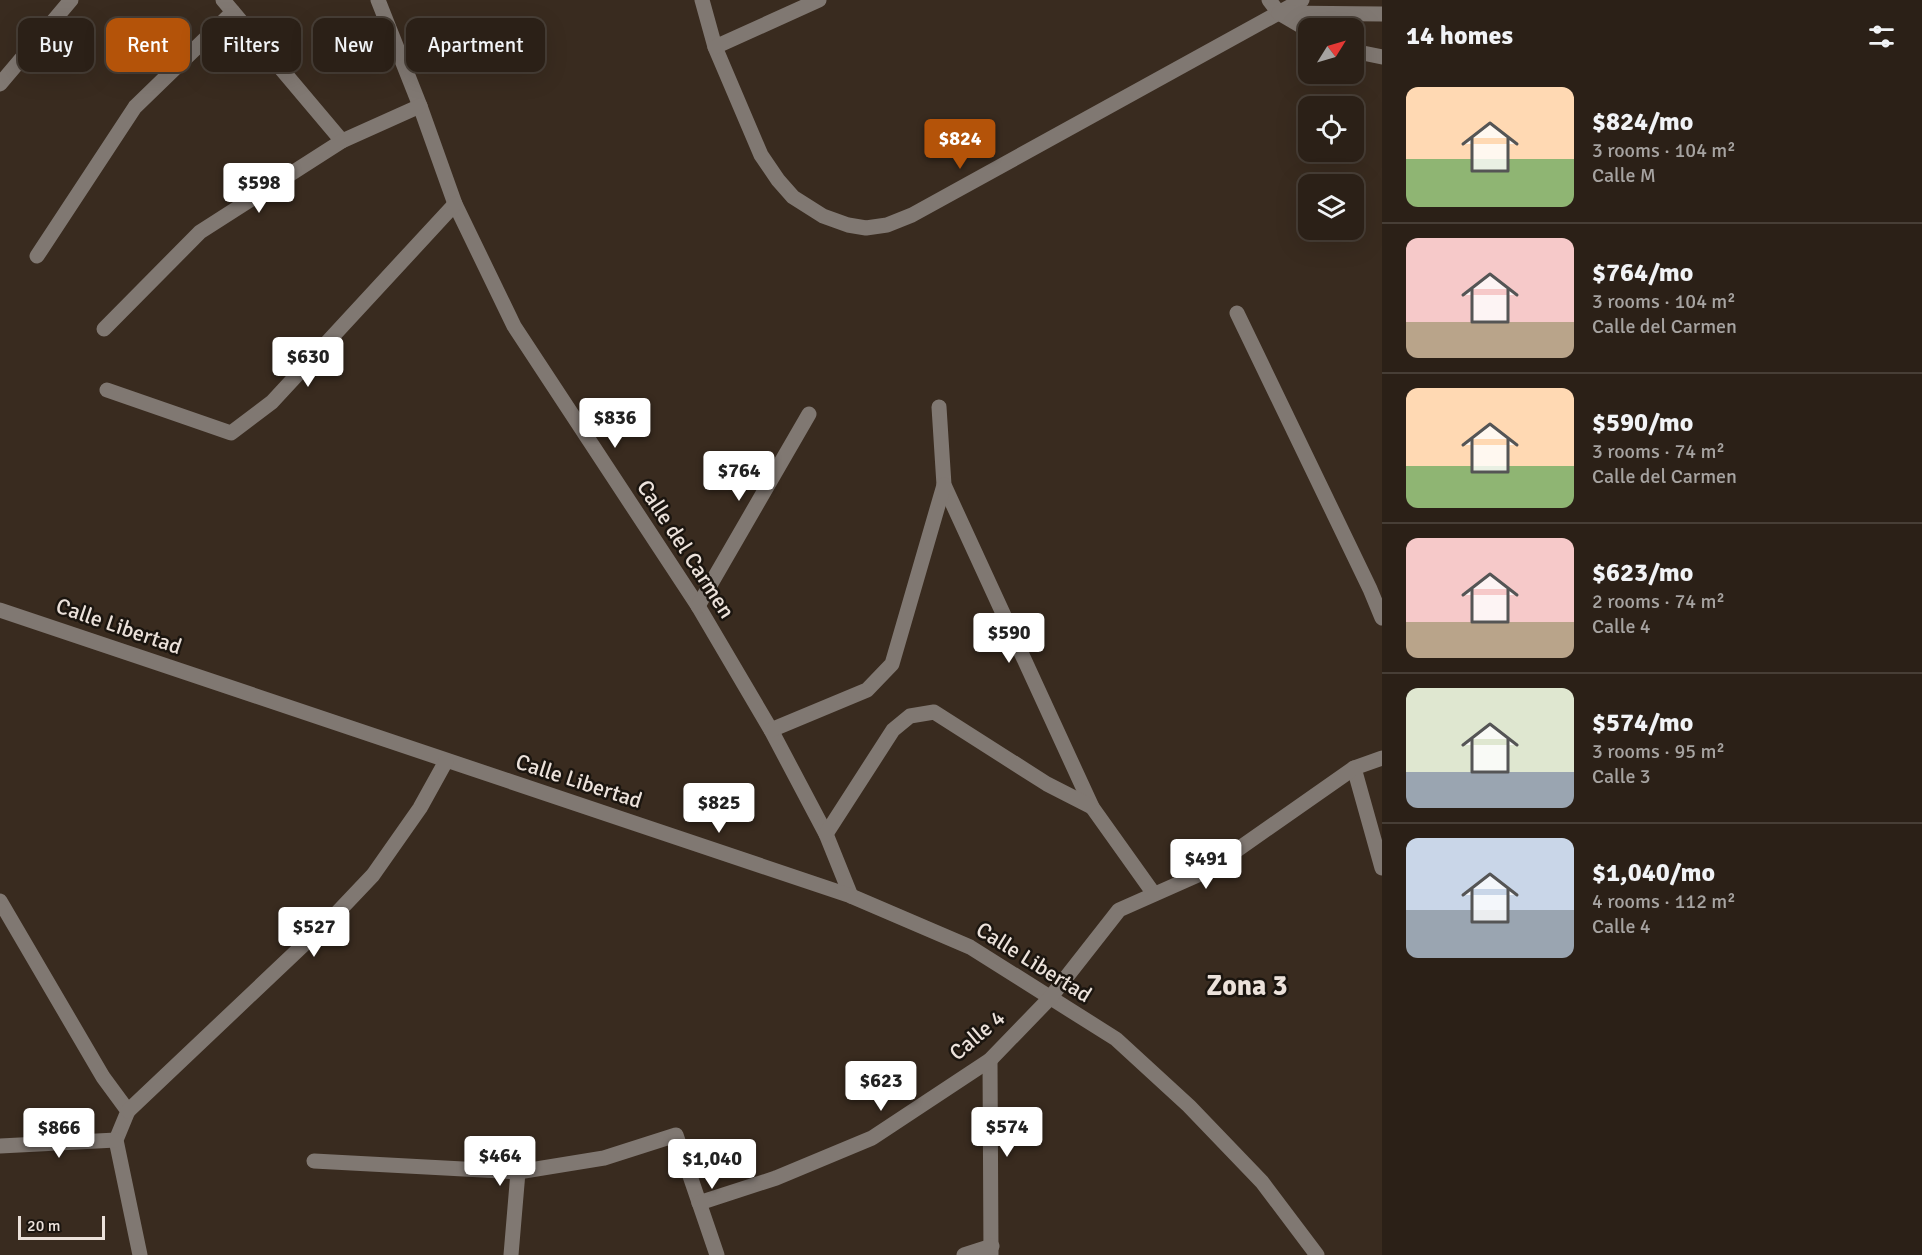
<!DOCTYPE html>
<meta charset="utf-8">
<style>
body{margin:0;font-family:Signika,sans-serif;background:#332820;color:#f1f3f6;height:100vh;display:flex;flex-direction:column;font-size:22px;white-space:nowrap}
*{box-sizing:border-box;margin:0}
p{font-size:20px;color:#a6a3a1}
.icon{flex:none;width:33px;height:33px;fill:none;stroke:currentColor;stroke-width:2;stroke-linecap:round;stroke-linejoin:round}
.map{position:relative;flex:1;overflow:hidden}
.drawer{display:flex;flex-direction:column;background:#2b2017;width:540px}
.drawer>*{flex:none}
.hud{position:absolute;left:18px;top:18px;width:570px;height:54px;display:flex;gap:12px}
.needle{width:39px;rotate:53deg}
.tools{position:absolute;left:1298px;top:18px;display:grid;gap:12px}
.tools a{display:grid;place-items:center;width:66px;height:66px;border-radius:12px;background:#2b2017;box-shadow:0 6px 24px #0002,0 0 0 2px #473e36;font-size:30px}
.scale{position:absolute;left:18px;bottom:15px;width:87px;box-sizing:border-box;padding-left:6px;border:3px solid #ece2db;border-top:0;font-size:16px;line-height:21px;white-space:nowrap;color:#ece2db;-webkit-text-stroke:4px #1b150f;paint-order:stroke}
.price{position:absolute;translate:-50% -51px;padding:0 14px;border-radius:6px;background:#fff;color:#222;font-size:20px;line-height:39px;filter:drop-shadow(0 2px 3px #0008)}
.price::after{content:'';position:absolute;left:50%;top:36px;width:18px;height:14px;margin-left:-9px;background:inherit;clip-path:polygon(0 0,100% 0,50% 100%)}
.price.on{background:#b45309;color:#fff}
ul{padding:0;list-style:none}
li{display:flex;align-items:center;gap:18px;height:150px;padding:0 24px}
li+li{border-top:2px solid #473e36}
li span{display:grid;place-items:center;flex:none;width:168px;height:120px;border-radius:12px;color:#555}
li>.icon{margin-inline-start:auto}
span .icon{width:72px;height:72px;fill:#fffc;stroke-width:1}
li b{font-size:26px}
h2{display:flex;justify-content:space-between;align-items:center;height:72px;padding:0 24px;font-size:26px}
.pill{padding:0 21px;border-radius:12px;background:#2b2017;box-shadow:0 6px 24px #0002,0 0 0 2px #473e36;font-size:21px;line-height:54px}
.pill.on{background:#b45309;color:#fff}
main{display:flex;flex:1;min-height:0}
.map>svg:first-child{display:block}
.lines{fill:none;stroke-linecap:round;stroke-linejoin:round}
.minor{stroke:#807872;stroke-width:15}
.labels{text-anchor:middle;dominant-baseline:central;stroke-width:5;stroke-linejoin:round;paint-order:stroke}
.street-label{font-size:22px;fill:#ece2db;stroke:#1b150f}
.district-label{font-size:28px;font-weight:bold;fill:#ece2db;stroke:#1b150f}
</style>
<main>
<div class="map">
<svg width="1382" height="1255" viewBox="0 0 1382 1255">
<rect width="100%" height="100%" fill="#392b1f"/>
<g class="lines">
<!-- minor -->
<g class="minor">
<polyline points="223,0 342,141"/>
<polyline points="378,0 420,106 455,204 514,326 698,606 771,730 826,834 851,896"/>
<polyline points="702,0 715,47 761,155 778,180 793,197 823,216 848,225 866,228 887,225 912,215 1302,0"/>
<polyline points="1269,0 1279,13 1308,30"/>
<polyline points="1279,13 1382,14"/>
<polyline points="715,47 819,0"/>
<polyline points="1353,51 1382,57"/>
<polyline points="0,84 71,0"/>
<polyline points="37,256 135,107 233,12"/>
<polyline points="1237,313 1370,589 1382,618"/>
<polyline points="104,329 200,232 342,141 420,106"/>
<polyline points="107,390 231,433 272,402 455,204"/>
<polyline points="939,407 944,485 1092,807 1154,894"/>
<polyline points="698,606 809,414"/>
<polyline points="0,610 851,896 970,947 1116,1039 1189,1106 1262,1182 1317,1255"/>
<polyline points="771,730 867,690 892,664 944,485"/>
<polyline points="1354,768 1382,868"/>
<polyline points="826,834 893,730 910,716 934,712 1047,784 1092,807"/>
<polyline points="0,901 103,1077 128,1111 116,1140 140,1255"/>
<polyline points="990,1060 991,1255"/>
<polyline points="128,1111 336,914 373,875 420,808 446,761"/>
<polyline points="0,1146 116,1140"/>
<polyline points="314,1161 518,1172 604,1158 676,1135 717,1255"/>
<polyline points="699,1203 776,1178 872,1138 990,1060 1050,998 1119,910 1207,871 1354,768 1382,758"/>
<polyline points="511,1255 518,1172"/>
<polyline points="964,1255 992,1246"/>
</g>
</g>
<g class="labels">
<!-- street labels -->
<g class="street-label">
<text transform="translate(686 549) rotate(57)">Calle del Carmen</text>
<text transform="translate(119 626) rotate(19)">Calle Libertad</text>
<text transform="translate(579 781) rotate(18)">Calle Libertad</text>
<text transform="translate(1034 962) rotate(32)">Calle Libertad</text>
<text transform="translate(977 1035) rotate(-40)">Calle 4</text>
</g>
<!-- district labels -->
<g class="district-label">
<text x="1247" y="986">Zona 3</text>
</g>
</g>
</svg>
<div class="tools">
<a><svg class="needle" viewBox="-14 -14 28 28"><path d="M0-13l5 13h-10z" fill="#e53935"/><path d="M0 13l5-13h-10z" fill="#a6a3a1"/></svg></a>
<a><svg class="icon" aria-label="locate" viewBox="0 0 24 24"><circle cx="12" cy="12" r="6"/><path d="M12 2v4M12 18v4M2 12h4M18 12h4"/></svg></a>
<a><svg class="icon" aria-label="layers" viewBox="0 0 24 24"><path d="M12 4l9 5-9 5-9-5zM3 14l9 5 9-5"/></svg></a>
</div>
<div class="scale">20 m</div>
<b class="price on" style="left:960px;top:170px">$824</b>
<b class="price" style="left:259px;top:214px">$598</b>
<b class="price" style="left:308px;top:388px">$630</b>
<b class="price" style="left:615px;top:449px">$836</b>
<b class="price" style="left:739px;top:502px">$764</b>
<b class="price" style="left:1009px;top:664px">$590</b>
<b class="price" style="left:719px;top:834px">$825</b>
<b class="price" style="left:1206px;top:890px">$491</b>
<b class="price" style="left:314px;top:958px">$527</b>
<b class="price" style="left:881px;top:1112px">$623</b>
<b class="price" style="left:1007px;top:1158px">$574</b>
<b class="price" style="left:59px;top:1159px">$866</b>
<b class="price" style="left:500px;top:1187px">$464</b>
<b class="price" style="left:712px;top:1190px">$1,040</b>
<div class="hud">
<a class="pill">Buy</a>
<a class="pill on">Rent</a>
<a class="pill">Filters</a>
<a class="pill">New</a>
<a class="pill">Apartment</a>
</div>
</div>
<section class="drawer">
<h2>14 homes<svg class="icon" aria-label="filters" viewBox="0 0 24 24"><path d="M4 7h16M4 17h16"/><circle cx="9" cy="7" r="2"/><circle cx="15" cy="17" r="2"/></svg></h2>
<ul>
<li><span style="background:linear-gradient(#ffd9b3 60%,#8fb573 0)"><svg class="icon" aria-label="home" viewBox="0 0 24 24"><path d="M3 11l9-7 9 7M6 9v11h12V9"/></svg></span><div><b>$824/mo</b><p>3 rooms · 104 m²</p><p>Calle M</p></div></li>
<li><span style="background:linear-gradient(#f6c9c9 70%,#b9a48a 0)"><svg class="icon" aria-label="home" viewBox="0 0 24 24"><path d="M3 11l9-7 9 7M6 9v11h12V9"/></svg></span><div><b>$764/mo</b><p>3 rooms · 104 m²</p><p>Calle del Carmen</p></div></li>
<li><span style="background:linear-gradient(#ffd9b3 65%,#8fb573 0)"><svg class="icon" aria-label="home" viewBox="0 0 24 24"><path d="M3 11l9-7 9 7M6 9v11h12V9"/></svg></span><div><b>$590/mo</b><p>3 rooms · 74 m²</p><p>Calle del Carmen</p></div></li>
<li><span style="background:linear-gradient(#f6c9c9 70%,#b9a48a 0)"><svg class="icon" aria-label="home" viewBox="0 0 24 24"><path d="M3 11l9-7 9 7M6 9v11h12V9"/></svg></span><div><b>$623/mo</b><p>2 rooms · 74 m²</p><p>Calle 4</p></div></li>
<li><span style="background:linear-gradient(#dfe7d0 70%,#9aa5b1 0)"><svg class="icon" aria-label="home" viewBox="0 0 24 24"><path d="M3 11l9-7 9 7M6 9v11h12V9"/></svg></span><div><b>$574/mo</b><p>3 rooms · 95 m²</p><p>Calle 3</p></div></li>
<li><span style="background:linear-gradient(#c9d6e8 60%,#9aa5b1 0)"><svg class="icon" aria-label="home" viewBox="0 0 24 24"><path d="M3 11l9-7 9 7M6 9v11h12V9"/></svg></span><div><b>$1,040/mo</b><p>4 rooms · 112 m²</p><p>Calle 4</p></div></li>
</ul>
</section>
</main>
